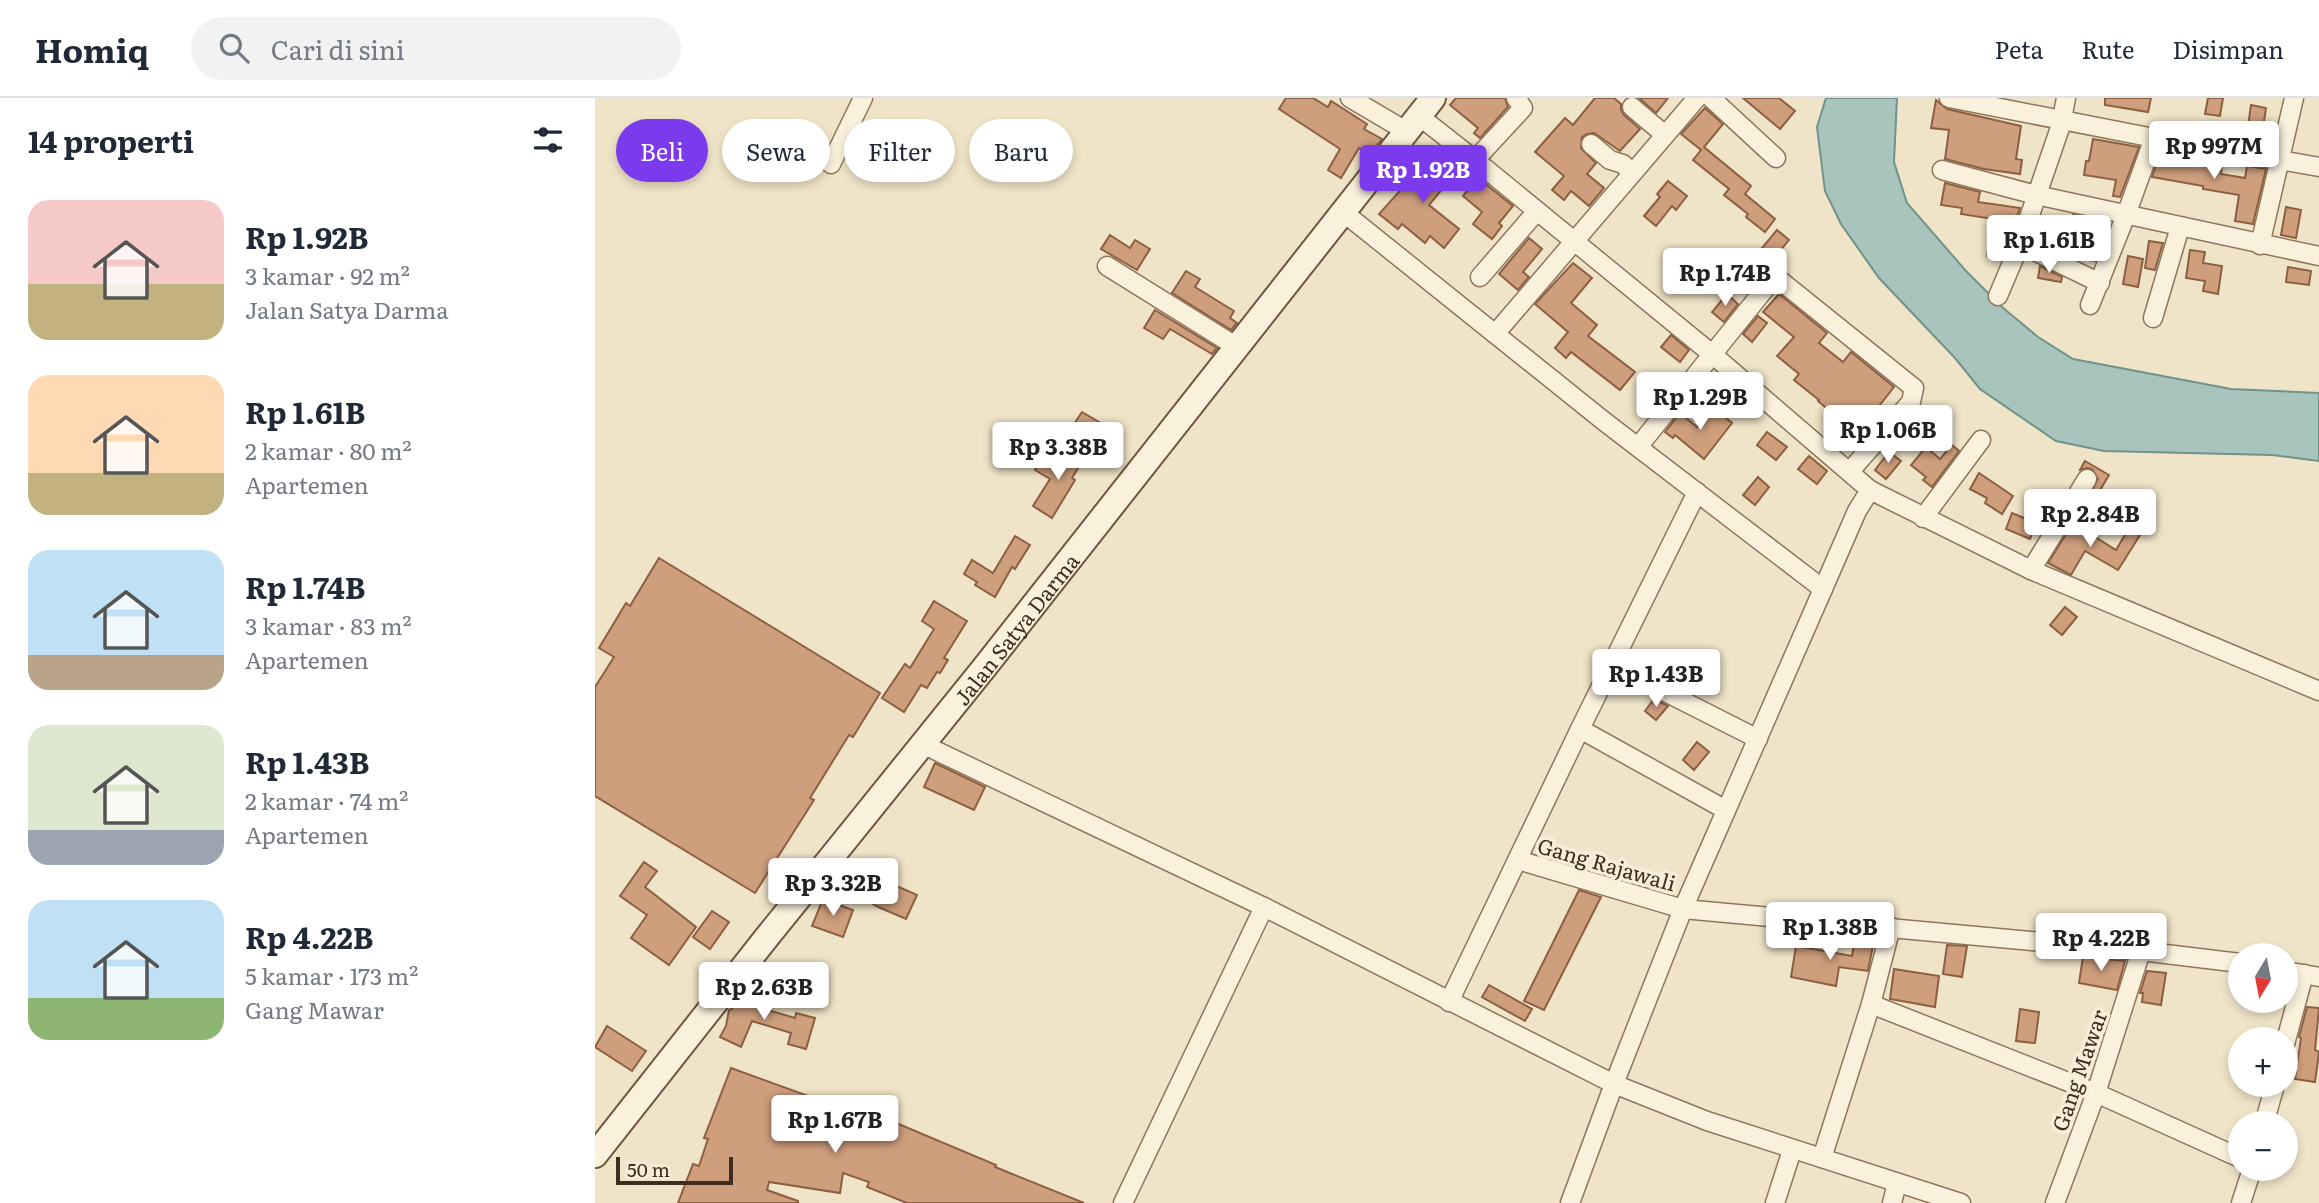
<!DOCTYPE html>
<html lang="id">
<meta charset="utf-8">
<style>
body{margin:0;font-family:Literata,serif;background:#f2f2f3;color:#1f2937;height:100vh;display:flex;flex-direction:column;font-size:26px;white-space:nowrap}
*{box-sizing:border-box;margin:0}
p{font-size:23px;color:#747a83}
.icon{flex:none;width:38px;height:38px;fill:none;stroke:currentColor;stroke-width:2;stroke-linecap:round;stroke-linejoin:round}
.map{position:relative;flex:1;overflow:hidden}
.side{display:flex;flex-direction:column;background:#fff;width:595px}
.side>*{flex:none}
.banner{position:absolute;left:21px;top:21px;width:665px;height:63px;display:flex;gap:14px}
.needle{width:46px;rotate:190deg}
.tools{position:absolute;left:1633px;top:845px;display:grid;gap:14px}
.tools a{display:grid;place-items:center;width:70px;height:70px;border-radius:50%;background:#fff;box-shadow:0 4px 10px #0003;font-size:35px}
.scale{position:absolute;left:21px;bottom:18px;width:117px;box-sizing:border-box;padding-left:7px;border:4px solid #3d2e20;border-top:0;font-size:19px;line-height:24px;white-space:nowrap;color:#3d2e20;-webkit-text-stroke:5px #f7eed8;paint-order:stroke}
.price{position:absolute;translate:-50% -60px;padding:0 16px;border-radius:7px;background:#fff;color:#222;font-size:23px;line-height:46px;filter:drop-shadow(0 2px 4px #0008)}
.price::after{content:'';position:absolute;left:50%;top:42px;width:21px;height:16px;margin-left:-10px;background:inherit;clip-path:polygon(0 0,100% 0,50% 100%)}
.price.on{background:#7c3aed;color:#fff}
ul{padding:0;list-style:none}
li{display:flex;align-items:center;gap:21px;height:175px;padding:0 28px}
li span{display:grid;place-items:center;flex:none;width:196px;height:140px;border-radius:21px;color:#555}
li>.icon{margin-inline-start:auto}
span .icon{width:84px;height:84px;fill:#fffc;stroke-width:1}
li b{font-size:30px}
h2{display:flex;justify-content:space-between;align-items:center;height:84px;padding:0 28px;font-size:30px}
.tag{padding:0 24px;border-radius:32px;background:#fff;box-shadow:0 4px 10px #0003;font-size:24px;line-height:63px}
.tag.on{background:#7c3aed;color:#fff}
header{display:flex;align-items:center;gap:42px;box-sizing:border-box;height:98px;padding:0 35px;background:#fff;border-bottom:2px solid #e0e1e3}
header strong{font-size:33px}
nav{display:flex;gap:38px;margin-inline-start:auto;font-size:24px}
.search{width:490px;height:63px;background:#f2f2f3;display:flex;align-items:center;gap:18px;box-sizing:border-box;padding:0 24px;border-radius:38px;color:#747a83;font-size:26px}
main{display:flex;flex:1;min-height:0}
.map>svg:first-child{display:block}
.water{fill:#a9c4bc;stroke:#6f938a;stroke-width:2}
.building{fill:#cf9f7d;stroke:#8d5f41;stroke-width:2}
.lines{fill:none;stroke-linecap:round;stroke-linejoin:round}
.street-casing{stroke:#8d765c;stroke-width:21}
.secondary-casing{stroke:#6f573f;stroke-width:28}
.street{stroke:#faf1dc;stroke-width:18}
.secondary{stroke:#faf1dc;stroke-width:24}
.labels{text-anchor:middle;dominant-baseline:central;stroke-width:7;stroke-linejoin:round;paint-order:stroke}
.street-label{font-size:21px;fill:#3d2e20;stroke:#f7eed8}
</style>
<header>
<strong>Homiq</strong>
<div class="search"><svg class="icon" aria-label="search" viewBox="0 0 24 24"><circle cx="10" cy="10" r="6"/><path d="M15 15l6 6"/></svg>Cari di sini</div>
<nav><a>Peta</a><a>Rute</a><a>Disimpan</a></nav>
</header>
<main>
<section class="side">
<h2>14 properti<svg class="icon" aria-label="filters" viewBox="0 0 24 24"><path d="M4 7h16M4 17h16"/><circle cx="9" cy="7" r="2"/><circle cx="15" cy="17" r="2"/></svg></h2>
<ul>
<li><span style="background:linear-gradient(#f6c9c9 60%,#c2b280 0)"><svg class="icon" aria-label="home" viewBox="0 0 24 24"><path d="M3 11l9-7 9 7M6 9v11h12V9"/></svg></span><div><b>Rp 1.92B</b><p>3 kamar · 92 m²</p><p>Jalan Satya Darma</p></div></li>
<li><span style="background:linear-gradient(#ffd9b3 70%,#c2b280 0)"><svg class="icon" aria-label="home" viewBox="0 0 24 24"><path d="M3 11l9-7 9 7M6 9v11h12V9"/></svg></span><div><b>Rp 1.61B</b><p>2 kamar · 80 m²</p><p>Apartemen</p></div></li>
<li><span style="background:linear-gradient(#bfe0f5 75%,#b9a48a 0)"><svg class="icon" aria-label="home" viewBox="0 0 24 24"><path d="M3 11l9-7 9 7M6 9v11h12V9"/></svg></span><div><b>Rp 1.74B</b><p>3 kamar · 83 m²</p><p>Apartemen</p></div></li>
<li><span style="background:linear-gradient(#dfe7d0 75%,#9aa5b1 0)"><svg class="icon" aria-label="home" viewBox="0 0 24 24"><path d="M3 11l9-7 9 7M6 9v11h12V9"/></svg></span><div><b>Rp 1.43B</b><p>2 kamar · 74 m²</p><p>Apartemen</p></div></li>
<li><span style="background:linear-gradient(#bfe0f5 70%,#8fb573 0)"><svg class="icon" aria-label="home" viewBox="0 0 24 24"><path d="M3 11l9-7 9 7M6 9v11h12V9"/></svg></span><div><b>Rp 4.22B</b><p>5 kamar · 173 m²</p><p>Gang Mawar</p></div></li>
</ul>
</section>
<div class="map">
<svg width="1724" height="1105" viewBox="0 0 1724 1105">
<rect width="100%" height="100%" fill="#f0e4c8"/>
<!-- water -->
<polygon class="water" points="1231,0 1302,0 1299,64 1312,105 1371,173 1407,209 1443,239 1478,261 1636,291 1724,295 1724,363 1677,357 1509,353 1461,343 1385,291 1360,260 1284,180 1246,126 1230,93 1222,29"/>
<!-- building -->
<g class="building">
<polygon points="691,0 718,0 733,9 736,3 772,26 769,31 787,41 775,56 764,50 746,80 733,72 745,51 684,11"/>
<polygon points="861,0 910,0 913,9 885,40 879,35 883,30 855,7"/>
<polygon points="1000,0 1019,0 1026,6 1026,12 1029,17 1045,31 1025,53 999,35 992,36 987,39 986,50 1001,65 992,76 1009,90 994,108 976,93 969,102 957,92 969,78 940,54 970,20 978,27"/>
<polygon points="1044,0 1073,0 1061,15"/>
<polygon points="1148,0 1184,0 1200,13 1185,31"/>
<polygon points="1510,0 1556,0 1553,14 1510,7"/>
<polygon points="1613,0 1628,0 1625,18 1610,16"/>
<polygon points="1341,2 1352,11 1426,28 1421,61 1427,62 1425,76 1389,71 1350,61 1354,32 1336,30"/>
<polygon points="1656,7 1671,10 1667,37 1652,35"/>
<polygon points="1110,10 1128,26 1109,49 1156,88 1150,96 1180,121 1170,134 1151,119 1153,116 1129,97 1134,91 1098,62 1106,52 1086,36"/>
<polygon points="1498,41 1544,49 1525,99 1518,98 1521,82 1489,77 1491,63 1494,63"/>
<polygon points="840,53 859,68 844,86 848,90 834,107 864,131 849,150 835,138 830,145 807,126 803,131 784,116 810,87 816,91 834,69 829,66"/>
<polygon points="1566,53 1627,66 1626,76 1650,80 1652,68 1671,71 1658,126 1640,123 1644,97 1608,91 1608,88 1557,79"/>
<polygon points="883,80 918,108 904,125 907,128 897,141 878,126 887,114 868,98"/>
<polygon points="1073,83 1092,98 1081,112 1077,108 1061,128 1049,118 1065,99 1062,96"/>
<polygon points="1350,85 1385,94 1383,104 1425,110 1420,124 1413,123 1406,161 1392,158 1398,121 1366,116 1367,110 1346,107"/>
<polygon points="1691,109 1706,112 1701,140 1686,137"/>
<polygon points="1478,117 1493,120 1490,133 1511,136 1500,163 1494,162 1497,146 1474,142"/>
<polygon points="1182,132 1194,142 1179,160 1167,150"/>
<polygon points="515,137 535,150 540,142 555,151 542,172 506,151"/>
<polygon points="934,140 947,151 928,174 934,179 923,192 904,176"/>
<polygon points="1554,143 1568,145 1560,172 1550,170"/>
<polygon points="1595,152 1610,154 1608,165 1627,168 1623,196 1608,193 1610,183 1591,180"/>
<polygon points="1533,158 1548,161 1543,189 1528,186"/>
<polygon points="978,165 997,180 976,205 1002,227 993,238 1040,274 1025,292 976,254 971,260 960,250 973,234 940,206"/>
<polygon points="1445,168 1467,179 1466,184 1443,180"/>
<polygon points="1693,169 1716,173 1714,187 1691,184"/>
<polygon points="591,173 605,181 600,189 639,213 635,220 642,225 636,232 577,195"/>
<polygon points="1132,196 1143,206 1129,224 1117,214"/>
<polygon points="1184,196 1232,235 1224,245 1248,264 1256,254 1299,289 1266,331 1241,311 1238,316 1223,303 1224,302 1199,282 1204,276 1182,258 1199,239 1168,214"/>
<polygon points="560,212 622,250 617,256 575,231 568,241 549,230"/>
<polygon points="1163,218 1172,225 1157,244 1148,236"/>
<polygon points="1076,237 1094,252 1085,264 1066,249"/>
<polygon points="1117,275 1126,283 1111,301 1102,294"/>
<polygon points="1118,309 1137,325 1109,361 1080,337 1078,340 1070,334 1085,315 1102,329"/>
<polygon points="487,314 504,324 493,343 475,332"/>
<polygon points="1172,334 1192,349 1181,362 1162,347"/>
<polygon points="1357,347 1364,353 1337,389 1328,382 1331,379 1316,367 1331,349 1345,361"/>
<polygon points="477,349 491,357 477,380 480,382 457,420 438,408 455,381 440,372 447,360 464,371"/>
<polygon points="1294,354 1306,363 1291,381 1280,372"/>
<polygon points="1214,358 1232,373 1222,386 1203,371"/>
<polygon points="1490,363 1514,377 1495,409 1490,406 1503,381 1497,371 1492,370 1485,372"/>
<polygon points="1384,375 1418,398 1407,416 1390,405 1392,400 1375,391"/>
<polygon points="1163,379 1174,389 1160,407 1148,397"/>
<polygon points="1417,415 1441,425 1435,441 1411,431"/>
<polygon points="1478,425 1521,452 1534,430 1545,437 1523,472 1490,453 1476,477 1453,465"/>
<polygon points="420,438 435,447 420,471 417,469 400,499 380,487 382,484 369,476 377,462 398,475"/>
<polygon points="64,460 285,595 258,639 254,637 215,700 219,702 160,795 0,698 0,589 19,559 4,550 31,505 35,508"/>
<polygon points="339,503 372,523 349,560 353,562 345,575 342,574 332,590 326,587 309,614 287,600 310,566 315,570 339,531 327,523"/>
<polygon points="1470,509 1482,519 1467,537 1455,527"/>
<polygon points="1059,601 1073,608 1061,622 1050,613"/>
<polygon points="1102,644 1114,654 1099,672 1088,662"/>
<polygon points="340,665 390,689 379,712 329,689"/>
<polygon points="49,764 62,773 50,789 101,829 74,867 36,840 52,817 25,798"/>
<polygon points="258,766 293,789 295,785 322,797 311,821 281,808 246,784"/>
<polygon points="984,792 1006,799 949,912 929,903"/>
<polygon points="228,801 258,812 248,839 217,828"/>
<polygon points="117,813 134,824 115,851 98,839"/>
<polygon points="1260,839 1279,842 1273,873 1244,869 1241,888 1196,879 1201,848 1257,858"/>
<polygon points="1352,847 1372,848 1367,879 1348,876"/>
<polygon points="1488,859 1530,863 1522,892 1484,885"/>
<polygon points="1299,871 1344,878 1340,909 1295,901"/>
<polygon points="1552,873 1571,875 1566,907 1547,904 1548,895 1545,895"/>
<polygon points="894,887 937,911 930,923 887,899"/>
<polygon points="152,888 161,890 156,907 200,920 201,915 220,920 211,951 193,946 196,935 157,923 146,949 125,939 131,928 134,912 137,911 139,905"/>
<polygon points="1712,909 1724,910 1720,952 1724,954 1720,984 1700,981 1706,940 1704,939"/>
<polygon points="1425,911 1444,914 1440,945 1421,943"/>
<polygon points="12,928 51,953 37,973 0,949"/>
<polygon points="136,970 263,1016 260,1023 295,1034 299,1024 401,1067 400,1069 489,1105 312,1105 272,1089 274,1084 248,1075 245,1095 174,1084 172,1092 203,1103 203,1105 83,1105 98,1066 104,1068 113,1041 109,1040"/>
</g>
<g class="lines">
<defs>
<g id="street">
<polyline points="755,0 811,33"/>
<polyline points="1116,0 1181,60"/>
<polyline points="1354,0 1559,40 1724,69"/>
<polyline points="1037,9 1070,37"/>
<polyline points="824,18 880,62 1117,256 1275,392 1436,472 1724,593"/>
<polyline points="1467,21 1471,0"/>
<polyline points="996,46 1015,62 1028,66 1037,75"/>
<polyline points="880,62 928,10 921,0"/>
<polyline points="236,66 268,0"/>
<polyline points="1347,72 1441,97 1724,158"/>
<polyline points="748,114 1010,324 1228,491"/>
<polyline points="1425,146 1505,185"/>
<polyline points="1665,147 1699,0"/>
<polyline points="512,168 642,249"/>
<polyline points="885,179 942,113"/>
<polyline points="1403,198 1425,146 1468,21"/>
<polyline points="1495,207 1531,117 1559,40"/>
<polyline points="1558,220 1585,129"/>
<polyline points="900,236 1102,0"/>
<polyline points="1043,349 1177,182 1182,180 1319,290 1316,304 1255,373"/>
<polyline points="1328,420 1386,342"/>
<polyline points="1436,472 1492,381"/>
<polyline points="1017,567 1163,641"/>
<polyline points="985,631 1131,712"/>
<polyline points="327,646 669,809 1019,986 1112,1023 1366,1105"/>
<polyline points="923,762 1088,811 1546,853 1645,865"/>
<polyline points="1690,873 1724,879"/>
<polyline points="854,904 985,631 1102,394"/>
<polyline points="1276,906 1501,995 1645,1060"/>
<polyline points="1690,946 1709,876"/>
<polyline points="1669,1026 1680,987"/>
<polyline points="1227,1060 1276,906 1296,829"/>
<polyline points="528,1105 669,809"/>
<polyline points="975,1105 1019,986 1088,811 1228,491 1262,413 1275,392"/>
<polyline points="1180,1105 1197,1052"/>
<polyline points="1297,1105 1302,1085"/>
<polyline points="1460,1105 1501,995 1546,853"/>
<polyline points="1646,1105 1657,1071"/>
</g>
<g id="secondary">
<path id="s1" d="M0,1057L172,839L389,570L838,0"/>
</g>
</defs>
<!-- street casing -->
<use href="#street" class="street-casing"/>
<!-- secondary casing -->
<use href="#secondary" class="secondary-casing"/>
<!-- street -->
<use href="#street" class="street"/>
<!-- secondary -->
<use href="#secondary" class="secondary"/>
</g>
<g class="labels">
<!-- street labels -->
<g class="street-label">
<text stroke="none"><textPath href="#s1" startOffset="674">Jalan Satya Darma</textPath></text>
<text transform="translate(1012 765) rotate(16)">Gang Rajawali</text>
<text transform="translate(1483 972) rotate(-71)">Gang Mawar</text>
</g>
</g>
</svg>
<div class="tools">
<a><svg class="needle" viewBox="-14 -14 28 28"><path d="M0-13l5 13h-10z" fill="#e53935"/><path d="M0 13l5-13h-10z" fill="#747a83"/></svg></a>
<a>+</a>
<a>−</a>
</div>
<div class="scale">50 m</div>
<b class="price" style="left:1619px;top:83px">Rp 997M</b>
<b class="price on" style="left:828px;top:107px">Rp 1.92B</b>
<b class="price" style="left:1454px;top:177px">Rp 1.61B</b>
<b class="price" style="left:1130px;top:210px">Rp 1.74B</b>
<b class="price" style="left:1105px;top:334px">Rp 1.29B</b>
<b class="price" style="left:1293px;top:367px">Rp 1.06B</b>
<b class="price" style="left:463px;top:384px">Rp 3.38B</b>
<b class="price" style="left:1495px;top:451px">Rp 2.84B</b>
<b class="price" style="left:1061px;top:611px">Rp 1.43B</b>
<b class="price" style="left:238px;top:820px">Rp 3.32B</b>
<b class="price" style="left:1235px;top:864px">Rp 1.38B</b>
<b class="price" style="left:1506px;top:875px">Rp 4.22B</b>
<b class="price" style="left:169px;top:924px">Rp 2.63B</b>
<b class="price" style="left:240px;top:1057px">Rp 1.67B</b>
<div class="banner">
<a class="tag on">Beli</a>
<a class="tag">Sewa</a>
<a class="tag">Filter</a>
<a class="tag">Baru</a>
</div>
</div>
</main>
